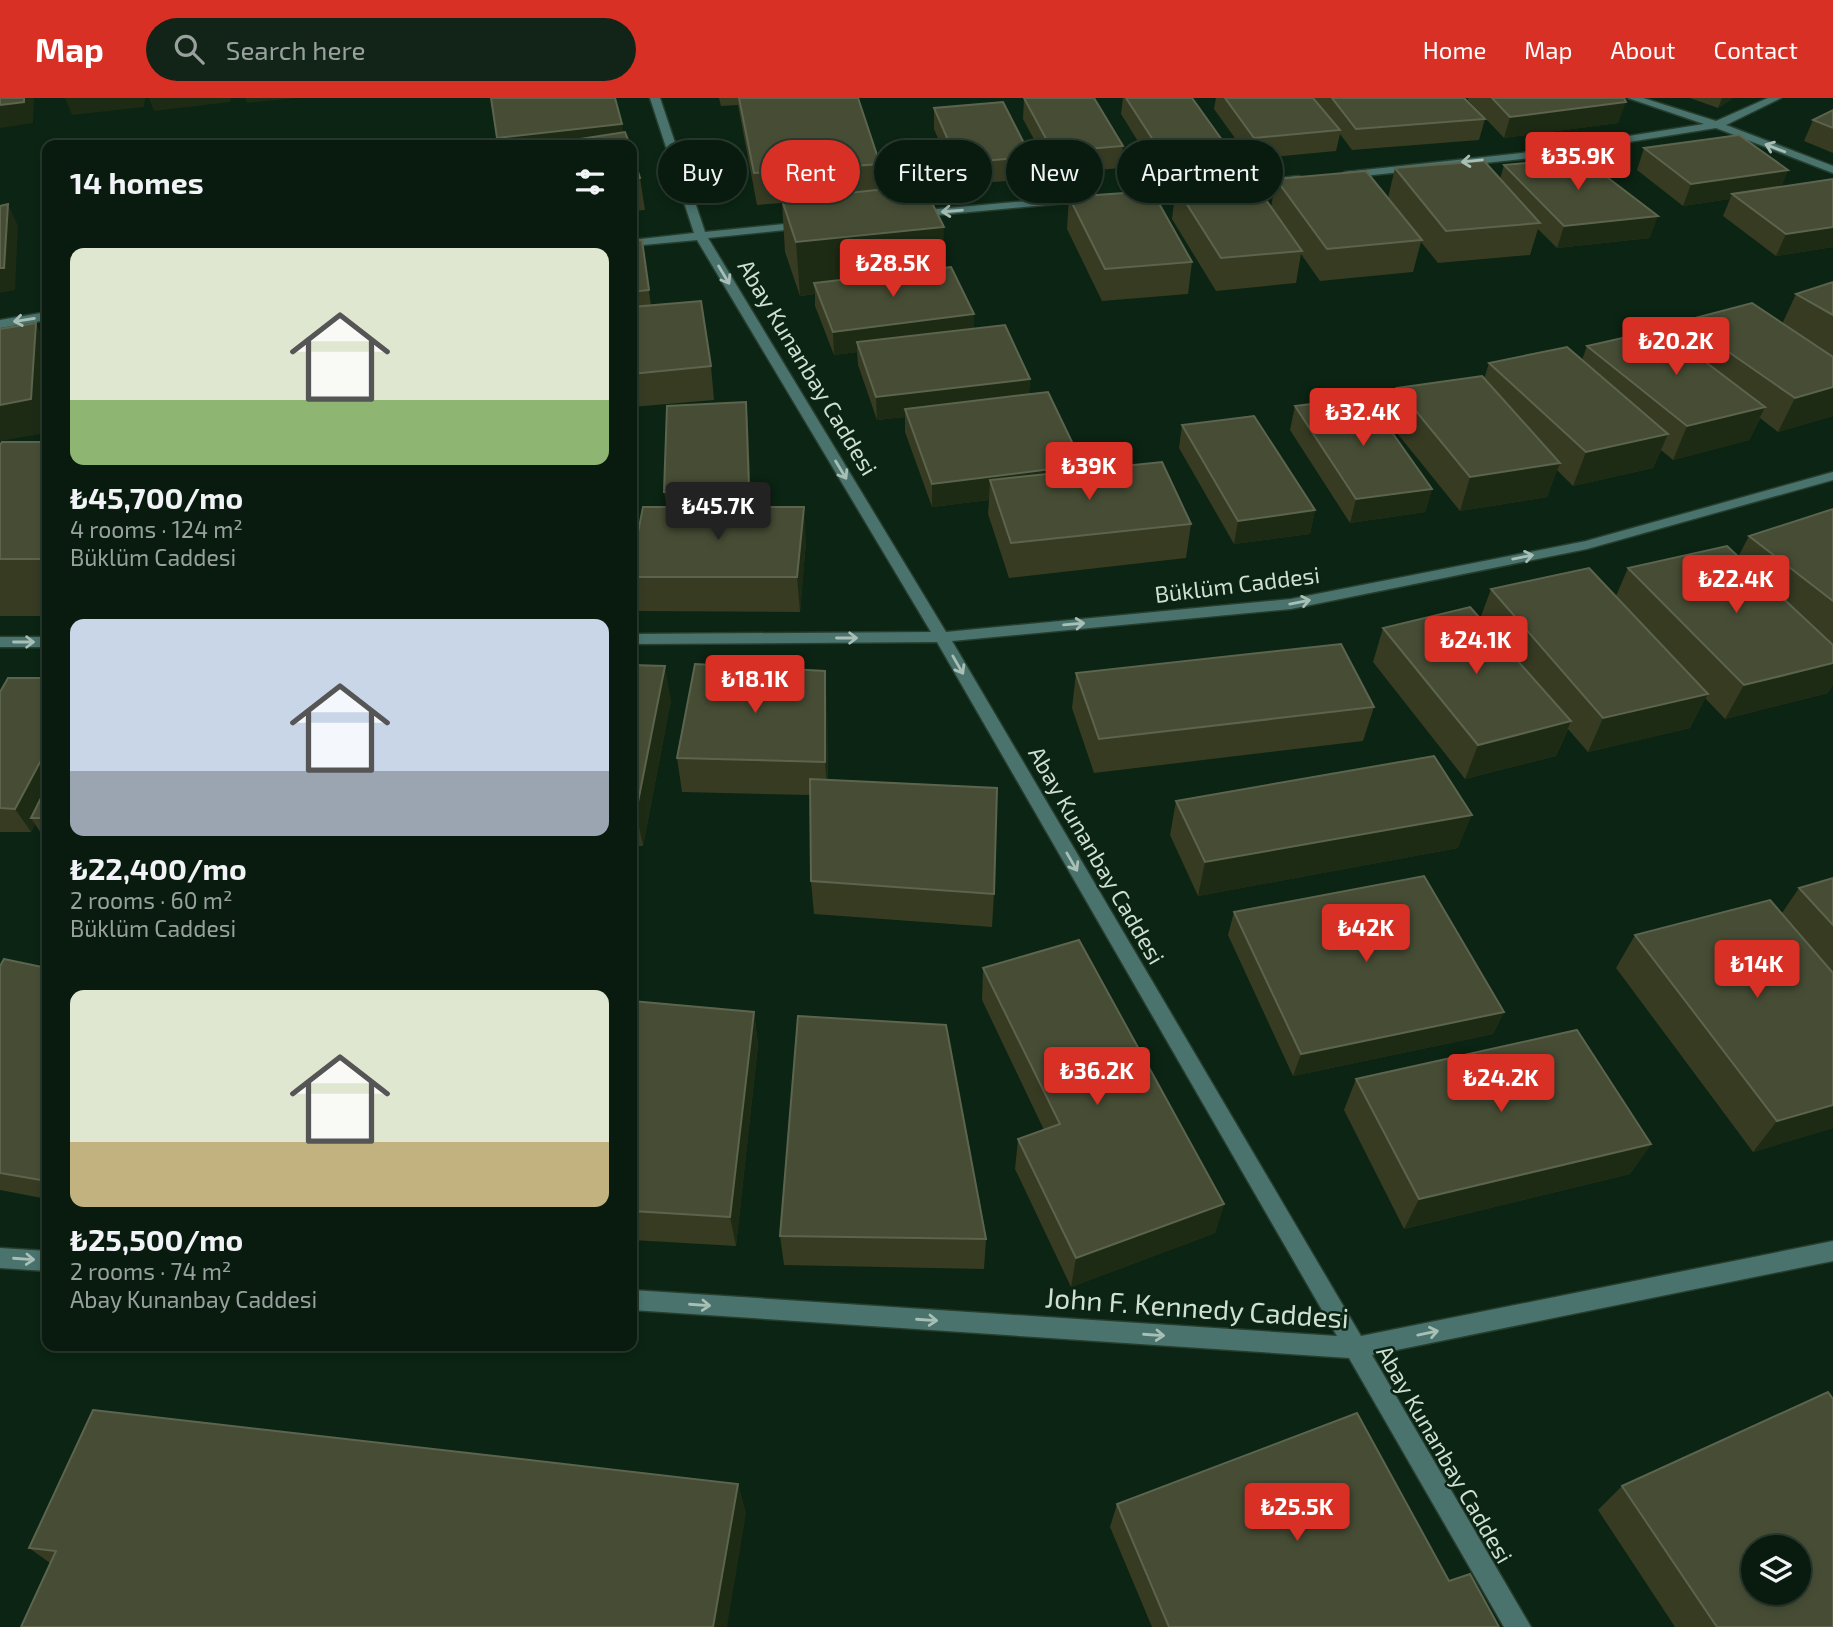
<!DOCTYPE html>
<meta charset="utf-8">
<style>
body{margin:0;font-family:"Exo 2",sans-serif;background:#112417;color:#f1f3f6;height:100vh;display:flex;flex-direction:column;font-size:26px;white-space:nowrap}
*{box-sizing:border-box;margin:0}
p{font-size:23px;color:#98a19e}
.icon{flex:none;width:38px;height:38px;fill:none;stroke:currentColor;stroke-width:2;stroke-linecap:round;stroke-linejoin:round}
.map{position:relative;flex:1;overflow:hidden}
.sheet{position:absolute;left:42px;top:42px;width:595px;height:1211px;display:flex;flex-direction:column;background:#081b0e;border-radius:14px;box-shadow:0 4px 10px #0003,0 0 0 2px #29392e}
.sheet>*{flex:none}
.banner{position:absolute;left:658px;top:42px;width:665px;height:63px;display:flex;gap:14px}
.tools{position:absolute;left:1741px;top:1437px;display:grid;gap:14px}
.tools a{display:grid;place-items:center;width:70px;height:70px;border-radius:50%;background:#081b0e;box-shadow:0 4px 10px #0003,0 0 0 2px #29392e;font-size:35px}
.price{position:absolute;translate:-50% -60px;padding:0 16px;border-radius:7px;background:#d93025;color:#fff;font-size:23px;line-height:46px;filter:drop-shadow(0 2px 4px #0008)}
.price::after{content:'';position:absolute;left:50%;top:42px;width:21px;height:16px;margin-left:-10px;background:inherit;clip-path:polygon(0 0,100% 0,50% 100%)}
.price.on{background:#222;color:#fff}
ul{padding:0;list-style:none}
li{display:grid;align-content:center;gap:14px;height:371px;padding:0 28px}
li span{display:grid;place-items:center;height:217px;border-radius:14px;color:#555}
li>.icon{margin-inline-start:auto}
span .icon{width:126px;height:126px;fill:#fffc;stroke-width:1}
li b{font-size:30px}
h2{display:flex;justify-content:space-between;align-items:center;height:84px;padding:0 28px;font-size:30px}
.pill{padding:0 24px;border-radius:32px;background:#081b0e;box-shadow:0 4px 10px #0003,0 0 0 2px #29392e;font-size:24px;line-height:63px}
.pill.on{background:#d93025;color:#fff}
header{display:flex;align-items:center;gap:42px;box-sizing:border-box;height:98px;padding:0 35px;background:#d93025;color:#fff}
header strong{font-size:33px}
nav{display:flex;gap:38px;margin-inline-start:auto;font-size:24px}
.search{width:490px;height:63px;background:#112417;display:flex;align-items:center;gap:18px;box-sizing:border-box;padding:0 24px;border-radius:38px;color:#98a19e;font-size:26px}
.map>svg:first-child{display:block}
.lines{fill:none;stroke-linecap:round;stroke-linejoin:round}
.minor-casing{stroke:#273e2e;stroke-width:3}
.minor{fill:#4a736e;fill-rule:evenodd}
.wall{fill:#373b22}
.shaded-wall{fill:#1e2b14}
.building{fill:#474d35;stroke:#5c644e;stroke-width:2;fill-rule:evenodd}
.oneway{stroke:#a8bfb5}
.labels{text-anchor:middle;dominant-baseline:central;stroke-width:5;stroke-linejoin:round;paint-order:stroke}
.street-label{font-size:23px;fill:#d0dfd3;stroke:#0b2413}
.near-street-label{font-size:28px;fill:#d0dfd3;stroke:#0b2413}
</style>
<header>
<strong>Map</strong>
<div class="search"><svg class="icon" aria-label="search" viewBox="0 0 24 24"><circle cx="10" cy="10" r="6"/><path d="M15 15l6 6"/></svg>Search here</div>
<nav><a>Home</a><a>Map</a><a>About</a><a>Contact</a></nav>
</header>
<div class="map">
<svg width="1833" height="1529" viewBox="0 0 1833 1529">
<rect width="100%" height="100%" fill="#0b2413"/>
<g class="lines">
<defs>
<g id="minor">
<polygon points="650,0 660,0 705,134 804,124 810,127 804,130 708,140 946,534 1291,501 1586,443 1833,374 1833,382 1587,451 1291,511 952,543 1361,1238 1833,1143 1833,1163 1372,1257 1531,1529 1504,1529 1349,1260 632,1212 632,1192 1337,1238 937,544 632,546 632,536 931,534 697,142 632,148 632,142 694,135"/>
<polygon points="1628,0 1643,0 1716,23 1768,0 1781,0 1726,27 1833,68 1833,75 1716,30 1522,61 1345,80 1340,77 1345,74 1522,55 1704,26"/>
<polygon points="1299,78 1304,81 1303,83 1233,91 1228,88 1233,85"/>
<polygon points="1198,88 1202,89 1202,93 1132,100 1127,97 1132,94"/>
<polygon points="1094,97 1099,100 1098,102 916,119 910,116 916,113"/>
<polygon points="47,214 47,222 0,230 0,222"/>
<rect x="0" y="539" width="47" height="10"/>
<polygon points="0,1150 47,1153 47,1173 0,1170"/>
</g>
</defs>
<!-- minor casing -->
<use href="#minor" class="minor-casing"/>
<!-- minor -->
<use href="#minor" class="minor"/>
</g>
<!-- wall -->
<g class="wall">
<polygon points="719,0 858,0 880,66 880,91 943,170 974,216 974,231 1030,281 1029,296 1082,372 1191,426 1186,460 1009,480 988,416 989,402 932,409 905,334 905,319 877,322 858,267 857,254 834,257 815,208 815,196 800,198 785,154 782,105 757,107 738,7 721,8"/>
<polygon points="1024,0 1123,48 1121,70 1086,73 1083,69 1050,71 1023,21"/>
<polygon points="1123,0 1192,0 1222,42 1218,64 1154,69 1121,16"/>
<polygon points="1216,0 1313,0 1314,1 1314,0 1464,0 1485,21 1479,42 1352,52 1340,36 1336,53 1250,61 1214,11"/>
<polygon points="1468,0 1622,0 1618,25 1504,40 1468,2"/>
<polygon points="1690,0 1733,0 1718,10"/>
<polygon points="934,10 1031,59 1030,81 958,87 934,31"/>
<polygon points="1833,12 1833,55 1804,43 1813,22"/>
<polygon points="1644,50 1788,72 1781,89 1833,81 1833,149 1776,158 1723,118 1730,101 1683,108 1637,72"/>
<polygon points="632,54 640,80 645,112 632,113"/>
<polygon points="1504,67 1650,140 1557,150 1538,131 1530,157 1438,165 1421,144 1413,174 1320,183 1301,156 1296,185 1216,193 1172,121 1176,89 1271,109 1276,81 1388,100 1395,70 1500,81"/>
<polygon points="1069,99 1192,164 1188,196 1102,203 1067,131"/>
<polygon points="642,142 651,208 711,268 714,302 632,309 632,143"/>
<polygon points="1833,184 1833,318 1778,334 1760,320 1749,342 1673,362 1661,352 1653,370 1573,388 1557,372 1547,399 1460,413 1388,324 1397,290 1484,281 1489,265 1582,262 1587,248 1676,242 1684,223 1782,226 1796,196"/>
<polygon points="746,304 748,327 751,409 806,443 800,514 635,513 632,493 632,465 667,409 664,394"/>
<polygon points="1295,308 1432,391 1425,414 1350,425 1290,332"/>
<polygon points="1182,327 1315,412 1310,436 1234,446 1179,350"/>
<polygon points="47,344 47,518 0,518 0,347"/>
<polygon points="1833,411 1833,586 1828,595 1725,621 1705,600 1690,630 1588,654 1568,631 1556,658 1465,681 1373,564 1383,530 1480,521 1491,491 1616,498 1628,470 1738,459 1749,438"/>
<polygon points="632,567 671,602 643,748 632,748"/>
<polygon points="1076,575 1374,609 1363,643 1094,675 1072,610"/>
<polygon points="47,580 47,743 46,743 35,726 31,734 0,734 0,594"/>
<polygon points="827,607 828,681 994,796 992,829 814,816 811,783 810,697 682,694 677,660"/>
<polygon points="1176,703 1458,750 1198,798 1170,737"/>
<polygon points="1833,780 1833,1030 1753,1054 1616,870 1635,837 1782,815 1799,790"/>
<polygon points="1234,814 1504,914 1493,936 1293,978 1228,837"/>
<polygon points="0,868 47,870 47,1101 0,1092"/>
<polygon points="983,870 1224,1106 1215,1135 1071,1189 1015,1071 1018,1041 1044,1032 982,902"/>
<polygon points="632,903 754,914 758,947 736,1148 632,1142"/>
<polygon points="1356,981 1651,1046 1630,1076 1404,1131 1344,1012"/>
<polygon points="780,1138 986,1141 984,1171 784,1167"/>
<polygon points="738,1386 746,1416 50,1465 29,1450"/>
<polygon points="1622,1388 1833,1529 1675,1529 1598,1412"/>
<polygon points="1117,1406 1449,1483 1499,1529 1152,1529 1110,1429"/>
</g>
<!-- shaded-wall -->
<g class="shaded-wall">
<polygon points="24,0 34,0 33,25 0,30 0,7"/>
<polygon points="65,0 145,0 144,9 72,17"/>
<polygon points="149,0 231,0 230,4 154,13"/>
<polygon points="245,0 296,0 247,5"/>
<polygon points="1722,0 1733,0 1718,10"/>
<polygon points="1626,4 1618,25 1504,40 1510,19"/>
<polygon points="622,26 625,47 499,47 497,40"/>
<polygon points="1788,72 1779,94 1732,96 1730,101 1683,108 1691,86"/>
<polygon points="8,106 18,128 15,192 0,195 0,170"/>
<polygon points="1658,118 1650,140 1557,150 1564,128"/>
<polygon points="944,129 943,182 814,185 815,196 800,198 796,144"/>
<polygon points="1833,129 1833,149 1776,158 1786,136"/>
<polygon points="43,159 47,159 47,168"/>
<polygon points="974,216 974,239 857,244 857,254 834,257 833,234"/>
<polygon points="36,225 47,249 47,335 0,343 0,307"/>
<polygon points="1030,281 1028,304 905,311 905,319 877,322 876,299"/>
<polygon points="1833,289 1833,318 1778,334 1795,300"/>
<polygon points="746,304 748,327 751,413 749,390"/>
<polygon points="1765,309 1749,342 1673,362 1687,328"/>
<polygon points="1668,336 1653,370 1573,388 1586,354"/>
<polygon points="1560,365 1547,399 1460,413 1470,379"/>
<polygon points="1083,367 1081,391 990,382 989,402 932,409 932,386"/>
<polygon points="1432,391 1425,414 1350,425 1356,401"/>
<polygon points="804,409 806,443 800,514 797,479"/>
<polygon points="1315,412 1310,436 1234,446 1238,423"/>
<polygon points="1833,565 1833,586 1828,595 1725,621 1744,587"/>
<polygon points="665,568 671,602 643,748 636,714"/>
<polygon points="825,573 827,607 828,698 825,664"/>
<polygon points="1708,596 1690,630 1588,654 1603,620"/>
<polygon points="1571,623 1556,658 1465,681 1478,647"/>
<polygon points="47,651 47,702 31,720 35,726 31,734 15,711"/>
<polygon points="1472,717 1458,750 1198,798 1205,764"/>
<polygon points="754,914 758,947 736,1148 730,1119"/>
<polygon points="1504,914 1493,936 1293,978 1301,956"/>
<polygon points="1833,1007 1833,1030 1753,1054 1777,1023"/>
<polygon points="1651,1046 1630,1076 1404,1131 1419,1101"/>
<polygon points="1224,1106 1215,1135 1071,1189 1076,1160"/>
<polygon points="738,1386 746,1416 727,1529 713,1529"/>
</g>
<!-- building -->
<g class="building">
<polygon points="0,0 24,0 24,4 0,7"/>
<polygon points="491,0 615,0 622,26 497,40"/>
<polygon points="739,0 858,0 880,66 754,75"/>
<polygon points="1024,0 1094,0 1123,48 1087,51 1085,47 1051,50"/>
<polygon points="1126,0 1192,0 1222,42 1157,48"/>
<polygon points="1225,0 1313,0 1340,32 1254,40"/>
<polygon points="1332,0 1464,0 1485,21 1356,31"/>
<polygon points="1492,0 1624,0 1626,4 1510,19"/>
<polygon points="1003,4 1031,59 958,65 934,10"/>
<polygon points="1833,12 1833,30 1813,22"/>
<polygon points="625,34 630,47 541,47"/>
<polygon points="1739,37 1788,72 1691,86 1644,50"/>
<polygon points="455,45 456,47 439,47"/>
<polygon points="632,54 640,80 632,81"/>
<polygon points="1582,60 1658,118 1564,128 1504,67"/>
<polygon points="1484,63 1540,125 1446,133 1395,70"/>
<polygon points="1366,73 1422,142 1327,151 1276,81"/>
<polygon points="1833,81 1833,129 1786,136 1732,96"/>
<polygon points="1252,82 1302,153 1221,160 1176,89"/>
<polygon points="923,87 944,129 796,144 782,102"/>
<polygon points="1152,93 1192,164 1105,171 1069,99"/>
<polygon points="8,106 4,170 0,170 0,108"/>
<polygon points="47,135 47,159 43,159"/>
<polygon points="642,142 649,192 632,194 632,143"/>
<polygon points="951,169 974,216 833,234 814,185"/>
<polygon points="1833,184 1833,217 1796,196"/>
<polygon points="701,203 711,268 632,276 632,209"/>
<polygon points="1752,205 1833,259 1833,289 1795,300 1684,223"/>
<polygon points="36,225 31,301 0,307 0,231"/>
<polygon points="1005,227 1030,281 876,299 857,244"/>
<polygon points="1662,231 1765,309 1687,328 1587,248"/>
<polygon points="1567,249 1668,336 1586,354 1489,265"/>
<polygon points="1482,278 1560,365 1470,379 1397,290"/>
<polygon points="1048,294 1083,367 932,386 905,311"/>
<polygon points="1367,299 1432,391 1356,401 1295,308"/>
<polygon points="746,304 749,390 664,394 667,308"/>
<polygon points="1254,318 1315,412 1238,423 1182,327"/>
<polygon points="2,344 47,344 47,461 0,461 0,347"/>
<polygon points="1162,364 1191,426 1011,445 990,382"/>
<polygon points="643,409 804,409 797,479 632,479 632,465"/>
<polygon points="1833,411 1833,503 1749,438"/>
<polygon points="1727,448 1833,547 1833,565 1744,587 1628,470"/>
<polygon points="1589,470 1708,596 1603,620 1491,491"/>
<polygon points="1470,509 1571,623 1478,647 1383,530"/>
<polygon points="1341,546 1374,609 1099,641 1076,575"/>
<polygon points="695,566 825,573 825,664 677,660"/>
<polygon points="632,567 665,568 636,714 632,714"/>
<polygon points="8,580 47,580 47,651 15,711 0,710 0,594"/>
<polygon points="1434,658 1472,717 1205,764 1176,703"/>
<polygon points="810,681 997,690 994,796 811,783"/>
<polygon points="47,688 47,720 31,720"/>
<polygon points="1424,778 1504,914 1301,956 1234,814"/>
<polygon points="1833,780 1833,827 1799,790"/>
<polygon points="1770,802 1833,875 1833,1007 1777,1023 1635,837"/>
<polygon points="1079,842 1224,1106 1076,1160 1018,1041 1060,1026 983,870"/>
<polygon points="4,861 47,870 47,1083 0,1075 0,868"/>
<polygon points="632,903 754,914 730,1119 632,1113"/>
<polygon points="798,918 946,927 986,1141 780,1138"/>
<polygon points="1577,932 1651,1046 1419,1101 1356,981"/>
<path d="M1828,1294L1833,1301V1529H1717L1622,1388ZM1754,1449H1799V1494H1754Z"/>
<polygon points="93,1312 738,1386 713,1529 21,1529 56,1453 29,1450"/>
<polygon points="1357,1315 1449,1483 1470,1476 1499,1529 1169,1529 1117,1406"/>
</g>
<!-- one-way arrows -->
<defs><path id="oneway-shaft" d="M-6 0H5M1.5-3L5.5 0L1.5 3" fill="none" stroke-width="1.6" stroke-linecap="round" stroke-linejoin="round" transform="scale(1.75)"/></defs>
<g class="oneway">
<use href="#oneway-shaft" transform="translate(1775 50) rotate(-159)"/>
<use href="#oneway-shaft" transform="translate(1472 63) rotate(174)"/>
<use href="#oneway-shaft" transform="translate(952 113) rotate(175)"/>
<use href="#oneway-shaft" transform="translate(724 177) rotate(59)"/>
<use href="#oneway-shaft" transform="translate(24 222) rotate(171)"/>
<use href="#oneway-shaft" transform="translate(841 372) rotate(59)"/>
<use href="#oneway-shaft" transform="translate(1523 459) rotate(-11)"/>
<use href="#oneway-shaft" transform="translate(1300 504) rotate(-11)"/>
<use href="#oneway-shaft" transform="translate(1074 526) rotate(-5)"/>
<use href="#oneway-shaft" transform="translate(847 540)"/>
<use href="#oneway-shaft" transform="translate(24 544)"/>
<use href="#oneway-shaft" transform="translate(958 567) rotate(60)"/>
<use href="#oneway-shaft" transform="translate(1072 764) rotate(60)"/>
<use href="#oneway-shaft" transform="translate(24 1161) rotate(4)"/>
<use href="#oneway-shaft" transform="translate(700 1207) rotate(4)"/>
<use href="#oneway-shaft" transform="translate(927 1222) rotate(4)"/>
<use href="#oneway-shaft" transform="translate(1428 1235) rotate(-12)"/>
<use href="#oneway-shaft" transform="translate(1154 1237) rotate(4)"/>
</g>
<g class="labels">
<!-- street labels -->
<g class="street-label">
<text transform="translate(808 269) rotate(59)">Abay Kunanbay Caddesi</text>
<text transform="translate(1237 486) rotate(-7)">Büklüm Caddesi</text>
<text transform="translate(1097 757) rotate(60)">Abay Kunanbay Caddesi</text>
<text transform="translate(1445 1356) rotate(60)">Abay Kunanbay Caddesi</text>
</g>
<!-- near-street labels -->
<g class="near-street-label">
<text transform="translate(1197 1209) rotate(4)">John F. Kennedy Caddesi</text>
</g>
</g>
</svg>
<div class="tools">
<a><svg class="icon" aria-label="layers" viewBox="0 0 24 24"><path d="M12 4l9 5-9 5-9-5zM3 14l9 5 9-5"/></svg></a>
</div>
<b class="price" style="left:1578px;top:94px">₺35.9K</b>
<b class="price" style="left:893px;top:201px">₺28.5K</b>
<b class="price" style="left:1676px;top:279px">₺20.2K</b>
<b class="price" style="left:1363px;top:350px">₺32.4K</b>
<b class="price" style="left:1089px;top:404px">₺39K</b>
<b class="price on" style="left:718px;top:444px">₺45.7K</b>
<b class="price" style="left:1736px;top:517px">₺22.4K</b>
<b class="price" style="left:1476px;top:578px">₺24.1K</b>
<b class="price" style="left:755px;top:617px">₺18.1K</b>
<b class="price" style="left:1366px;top:866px">₺42K</b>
<b class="price" style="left:1757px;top:902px">₺14K</b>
<b class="price" style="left:1097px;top:1009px">₺36.2K</b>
<b class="price" style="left:1501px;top:1016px">₺24.2K</b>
<b class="price" style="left:1297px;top:1445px">₺25.5K</b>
<div class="banner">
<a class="pill">Buy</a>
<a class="pill on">Rent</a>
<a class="pill">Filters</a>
<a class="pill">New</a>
<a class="pill">Apartment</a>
</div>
<section class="sheet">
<h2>14 homes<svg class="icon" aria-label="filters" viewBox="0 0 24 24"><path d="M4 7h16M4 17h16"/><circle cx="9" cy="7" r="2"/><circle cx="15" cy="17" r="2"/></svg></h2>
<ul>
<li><span style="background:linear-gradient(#dfe7d0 70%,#8fb573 0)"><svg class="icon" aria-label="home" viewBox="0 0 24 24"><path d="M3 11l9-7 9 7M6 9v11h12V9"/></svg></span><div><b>₺45,700/mo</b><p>4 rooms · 124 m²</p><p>Büklüm Caddesi</p></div></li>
<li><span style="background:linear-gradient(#c9d6e8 70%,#9aa5b1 0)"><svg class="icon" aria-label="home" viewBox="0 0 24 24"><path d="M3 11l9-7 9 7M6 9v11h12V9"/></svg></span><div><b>₺22,400/mo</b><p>2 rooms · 60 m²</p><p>Büklüm Caddesi</p></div></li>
<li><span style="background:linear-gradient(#dfe7d0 70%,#c2b280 0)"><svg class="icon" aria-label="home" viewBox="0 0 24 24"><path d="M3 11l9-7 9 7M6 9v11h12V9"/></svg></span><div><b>₺25,500/mo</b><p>2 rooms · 74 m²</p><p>Abay Kunanbay Caddesi</p></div></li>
</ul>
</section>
</div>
